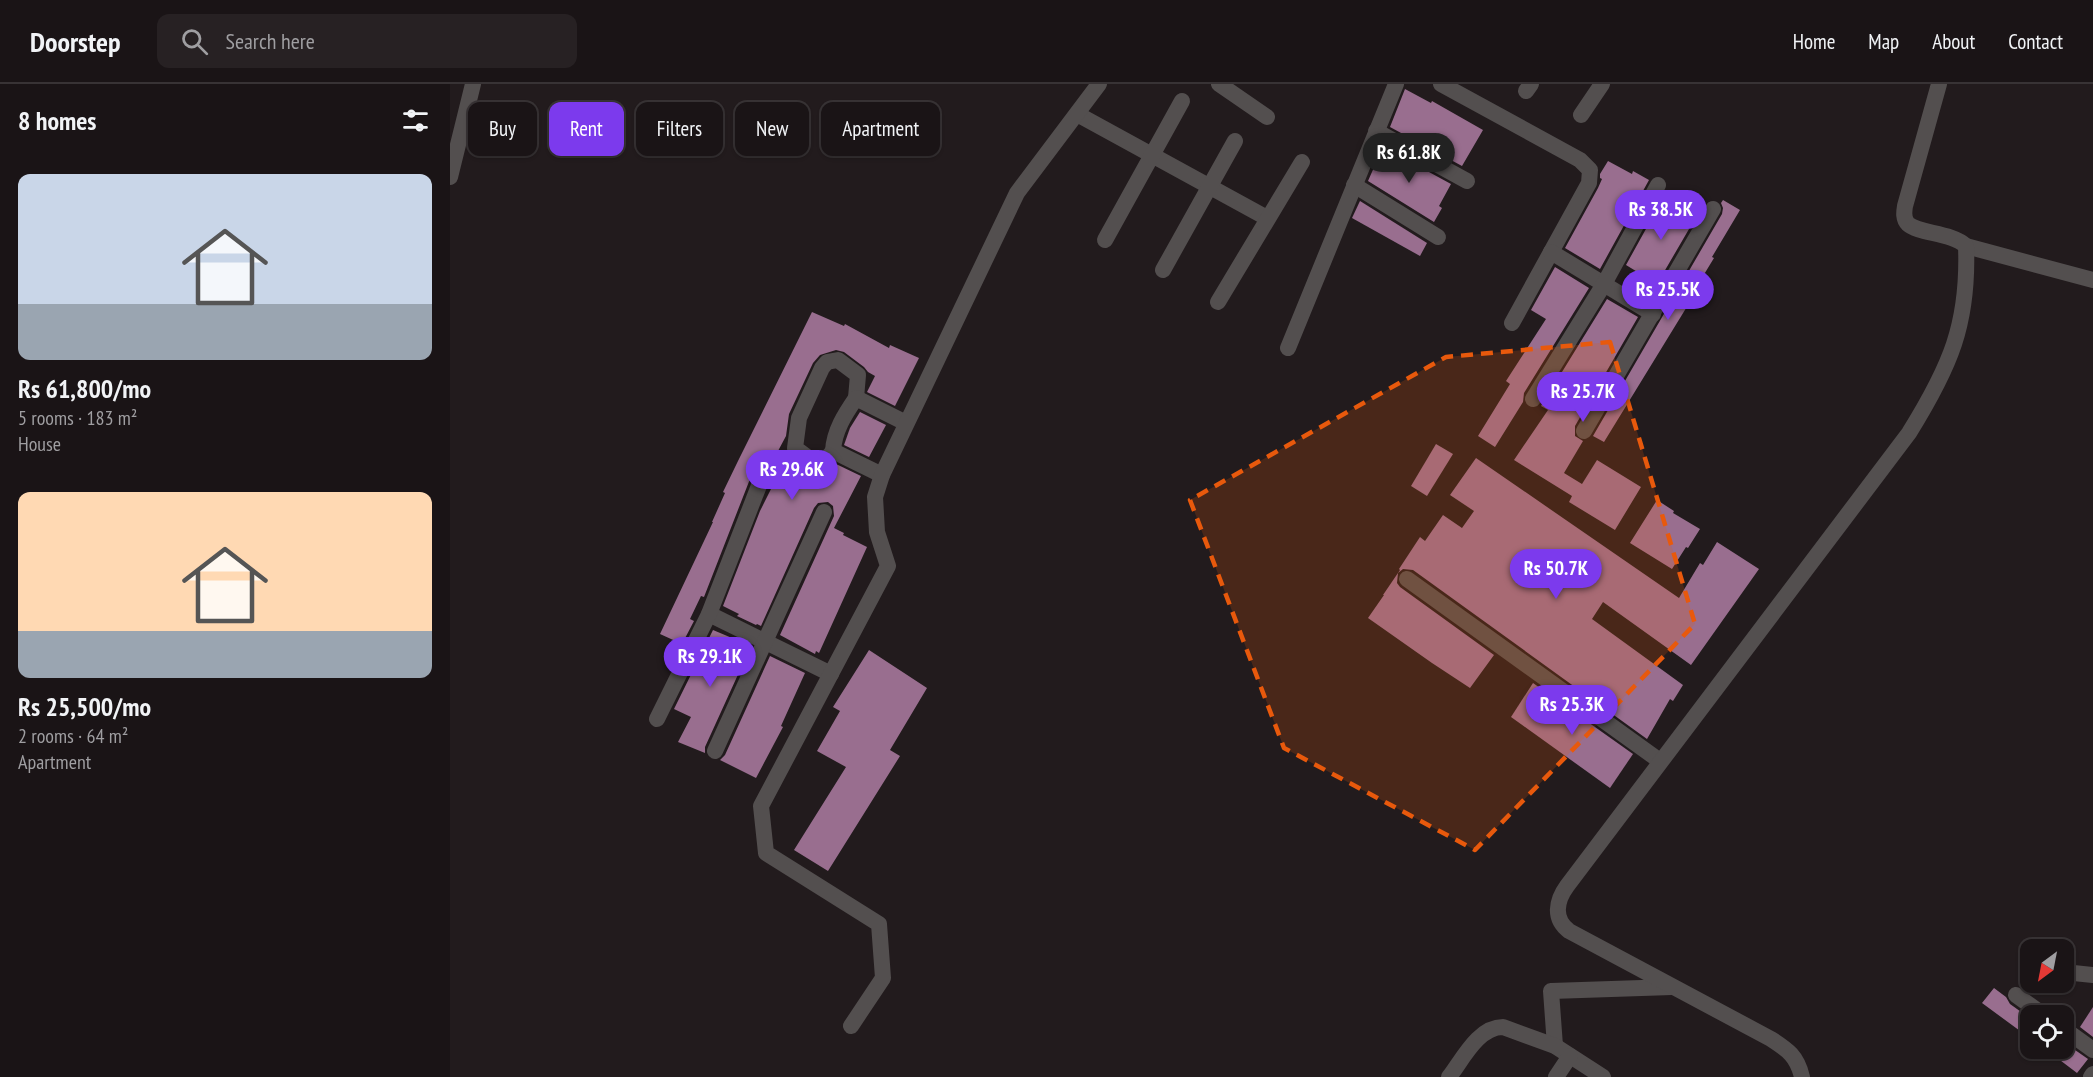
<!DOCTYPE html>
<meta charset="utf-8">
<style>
body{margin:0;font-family:"PT Sans Narrow",sans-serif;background:#272123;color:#f1f3f6;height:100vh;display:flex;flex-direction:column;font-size:22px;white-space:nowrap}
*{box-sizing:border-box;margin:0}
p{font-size:20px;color:#9f9ea1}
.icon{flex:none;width:33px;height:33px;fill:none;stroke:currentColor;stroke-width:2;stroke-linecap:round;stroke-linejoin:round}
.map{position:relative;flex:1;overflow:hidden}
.details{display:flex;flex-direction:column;background:#1a1416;width:450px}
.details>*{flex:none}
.hud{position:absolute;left:18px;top:18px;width:570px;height:54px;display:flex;gap:12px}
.needle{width:39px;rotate:212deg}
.tools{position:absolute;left:1570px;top:855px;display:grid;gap:12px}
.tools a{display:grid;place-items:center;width:54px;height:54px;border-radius:12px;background:#1a1416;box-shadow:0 2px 4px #0004,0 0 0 2px #383335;font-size:30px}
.price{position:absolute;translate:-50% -51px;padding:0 14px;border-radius:21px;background:#7c3aed;color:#fff;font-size:20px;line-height:39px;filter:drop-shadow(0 2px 3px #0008)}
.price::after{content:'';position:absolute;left:50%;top:36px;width:18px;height:14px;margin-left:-9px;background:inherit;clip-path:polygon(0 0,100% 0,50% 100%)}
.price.active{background:#222;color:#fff}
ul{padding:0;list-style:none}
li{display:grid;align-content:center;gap:12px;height:318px;padding:0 18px}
li span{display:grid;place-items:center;height:186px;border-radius:12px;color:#555}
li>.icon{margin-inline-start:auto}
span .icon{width:108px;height:108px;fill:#fffc;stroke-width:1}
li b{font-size:26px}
h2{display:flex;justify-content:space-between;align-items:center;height:72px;padding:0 18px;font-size:26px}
.chip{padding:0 21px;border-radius:12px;background:#1a1416;box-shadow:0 2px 4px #0004,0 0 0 2px #383335;font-size:21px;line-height:54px}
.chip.active{background:#7c3aed;color:#fff}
header{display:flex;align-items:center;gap:36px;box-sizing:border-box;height:84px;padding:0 30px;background:#1a1416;border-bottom:2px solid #383335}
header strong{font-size:28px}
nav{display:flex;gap:33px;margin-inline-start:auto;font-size:21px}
.search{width:420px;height:54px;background:#272123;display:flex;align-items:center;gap:15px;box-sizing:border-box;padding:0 21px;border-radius:12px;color:#9f9ea1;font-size:22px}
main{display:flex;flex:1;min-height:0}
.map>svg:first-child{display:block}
.building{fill:#996e8f}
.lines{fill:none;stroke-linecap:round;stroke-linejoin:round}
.minor{stroke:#534f4f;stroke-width:16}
.marked{fill:#e8590c;fill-opacity:0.2;stroke:#e8590c;stroke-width:4.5;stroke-dasharray:12 8;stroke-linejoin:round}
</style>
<header>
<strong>Doorstep</strong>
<div class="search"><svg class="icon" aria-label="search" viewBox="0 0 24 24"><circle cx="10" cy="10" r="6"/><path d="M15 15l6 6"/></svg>Search here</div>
<nav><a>Home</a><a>Map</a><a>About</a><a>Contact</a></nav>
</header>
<main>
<section class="details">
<h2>8 homes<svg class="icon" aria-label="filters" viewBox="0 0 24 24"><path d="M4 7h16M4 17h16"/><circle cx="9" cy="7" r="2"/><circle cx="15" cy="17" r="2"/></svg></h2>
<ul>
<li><span style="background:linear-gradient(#c9d6e8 70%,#9aa5b1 0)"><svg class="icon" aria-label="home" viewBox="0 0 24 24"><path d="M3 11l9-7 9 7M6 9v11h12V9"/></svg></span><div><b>Rs 61,800/mo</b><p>5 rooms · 183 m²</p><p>House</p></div></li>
<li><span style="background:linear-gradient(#ffd9b3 75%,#9aa5b1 0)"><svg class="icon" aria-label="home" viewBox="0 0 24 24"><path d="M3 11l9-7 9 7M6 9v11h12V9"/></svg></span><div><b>Rs 25,500/mo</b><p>2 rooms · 64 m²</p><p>Apartment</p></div></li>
</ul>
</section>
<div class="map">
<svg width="1643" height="993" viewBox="0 0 1643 993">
<rect width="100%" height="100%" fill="#221b1d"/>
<!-- building -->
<g class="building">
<polygon points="955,5 981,19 982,17 1033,46 1012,82 940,43"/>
<polygon points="933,63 1001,100 989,122 992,124 984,138 918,97"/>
<polygon points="1158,77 1182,90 1183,87 1199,96 1150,185 1115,164 1148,104 1152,95 1150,94 1150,90"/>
<polygon points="1212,116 1228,126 1229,123 1246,133 1207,200 1176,181"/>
<polygon points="1273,116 1290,126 1262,173 1264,174 1236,220 1238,221 1154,358 1143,352 1272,130 1273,124 1271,119"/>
<polygon points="910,117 977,159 970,172 902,134"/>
<polygon points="1105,183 1139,204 1074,309 1073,318 1045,363 1028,352 1060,300 1056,297 1096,235 1081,226"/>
<polygon points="1157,215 1188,233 1125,342 1125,352 1133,357 1114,389 1132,400 1147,376 1191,403 1165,446 1119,418 1122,412 1064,376 1098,326 1091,322"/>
<polygon points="362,228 394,242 395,240 439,264 440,261 469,274 445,322 417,308 425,292 418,288 414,283 394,268 386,266 370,271 363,279 339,330 336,352 328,367 355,385 375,393 386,380 411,392 384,444 394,449 393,451 417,463 369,569 366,567 365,570 330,551 384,432 383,422 378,418 368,419 364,424 311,542 307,540 306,541 287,532 289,530 273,522 310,427 323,401 314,390 304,391 300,395 254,513 251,512 240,535 244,537 232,560 210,550 263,438 262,438 275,409 273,408 288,377"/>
<polygon points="410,328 436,341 419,373 394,361 400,344"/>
<polygon points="986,360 1003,370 977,412 961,402"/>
<polygon points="1026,374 1229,514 1250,479 1253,481 1267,458 1309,485 1241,581 1153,518 1142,535 1233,601 1223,617 1220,615 1197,655 963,486 953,485 948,489 947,499 950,503 1044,571 1020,604 982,579 918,534 934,511 933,511 950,486 949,485 970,453 975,457 993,431 1012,444 1024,427 1000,411"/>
<polygon points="1207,416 1224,427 1223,429 1250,445 1238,464 1236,463 1222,485 1180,459"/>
<polygon points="263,546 301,562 255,663 255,669 228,658 241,633 224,625"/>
<polygon points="419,566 477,604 440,666 450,672 378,787 344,766 396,683 367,667 390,627 383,623"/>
<polygon points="320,572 355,589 331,642 333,643 306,694 270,676 275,671"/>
<polygon points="1083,599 1183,670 1160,704 1061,633"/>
<polygon points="1544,904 1556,913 1560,920 1581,935 1581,955 1532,919"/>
<polygon points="1643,923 1643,953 1630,943"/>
<polygon points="1615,959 1638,975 1627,989 1594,964 1614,964"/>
</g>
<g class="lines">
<!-- minor -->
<g class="minor">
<polyline points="769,0 817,33"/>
<polyline points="991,0 1130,76 1140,86 1139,99 1062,239"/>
<polyline points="1076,7 1081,0"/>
<polyline points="627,30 817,134"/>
<polyline points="1131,31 1152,0"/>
<polyline points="926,47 1017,97"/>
<polyline points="0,93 23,0"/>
<polyline points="904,101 988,153"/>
<polyline points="655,156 732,17"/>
<polyline points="1516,162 1643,196"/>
<polyline points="1101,168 1203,230"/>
<polyline points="713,186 785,57"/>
<polyline points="768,218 852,78"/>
<polyline points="838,264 946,0"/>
<polyline points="1083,315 1154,200 1208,101"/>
<polyline points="1134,347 1263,125"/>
<polyline points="383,367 373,379 361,376 345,364 349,334 372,284 377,278 388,276 408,291 406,314"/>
<path d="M432,391L383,367C384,347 395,330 406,314L456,339"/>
<polyline points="957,495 1210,677"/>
<polyline points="259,530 381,590"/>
<polyline points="207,635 259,530 310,399"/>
<polyline points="265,667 374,428"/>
<polyline points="1614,888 1643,891"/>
<polyline points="1566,911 1595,932"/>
<polyline points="401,942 433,894 429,840 316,769 311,722 438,482 427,448 425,413 432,391 567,109 649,0"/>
<polyline points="1614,945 1643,966"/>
<polyline points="1105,962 1101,907 1222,903"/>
<path d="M999,993C1013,975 1028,943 1053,943L1105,962L1153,993"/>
<polyline points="1106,993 1120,972"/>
<path d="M1352,993C1347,972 1338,966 1321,955L1119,847C1103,835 1106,817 1117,802L1459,349C1500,283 1519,240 1516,162C1501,148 1469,150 1458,140C1453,135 1454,128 1455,122L1489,0"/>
<polyline points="1641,993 1643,990"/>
</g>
</g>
<!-- marked area -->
<path class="marked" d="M1160,258L1245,540L1025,766L834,664L740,416L996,273Z"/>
</svg>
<div class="tools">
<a><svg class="needle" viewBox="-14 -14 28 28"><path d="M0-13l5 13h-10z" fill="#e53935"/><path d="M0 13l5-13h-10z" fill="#9f9ea1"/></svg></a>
<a><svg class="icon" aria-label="locate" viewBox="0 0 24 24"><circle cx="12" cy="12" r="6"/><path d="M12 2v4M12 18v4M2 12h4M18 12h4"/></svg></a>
</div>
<b class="price active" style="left:959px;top:100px">Rs 61.8K</b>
<b class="price" style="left:1211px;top:157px">Rs 38.5K</b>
<b class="price" style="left:1218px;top:237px">Rs 25.5K</b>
<b class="price" style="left:1133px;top:339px">Rs 25.7K</b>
<b class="price" style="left:342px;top:417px">Rs 29.6K</b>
<b class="price" style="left:1106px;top:516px">Rs 50.7K</b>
<b class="price" style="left:260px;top:604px">Rs 29.1K</b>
<b class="price" style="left:1122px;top:652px">Rs 25.3K</b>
<div class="hud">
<a class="chip">Buy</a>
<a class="chip active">Rent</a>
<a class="chip">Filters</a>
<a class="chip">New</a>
<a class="chip">Apartment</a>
</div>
</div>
</main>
